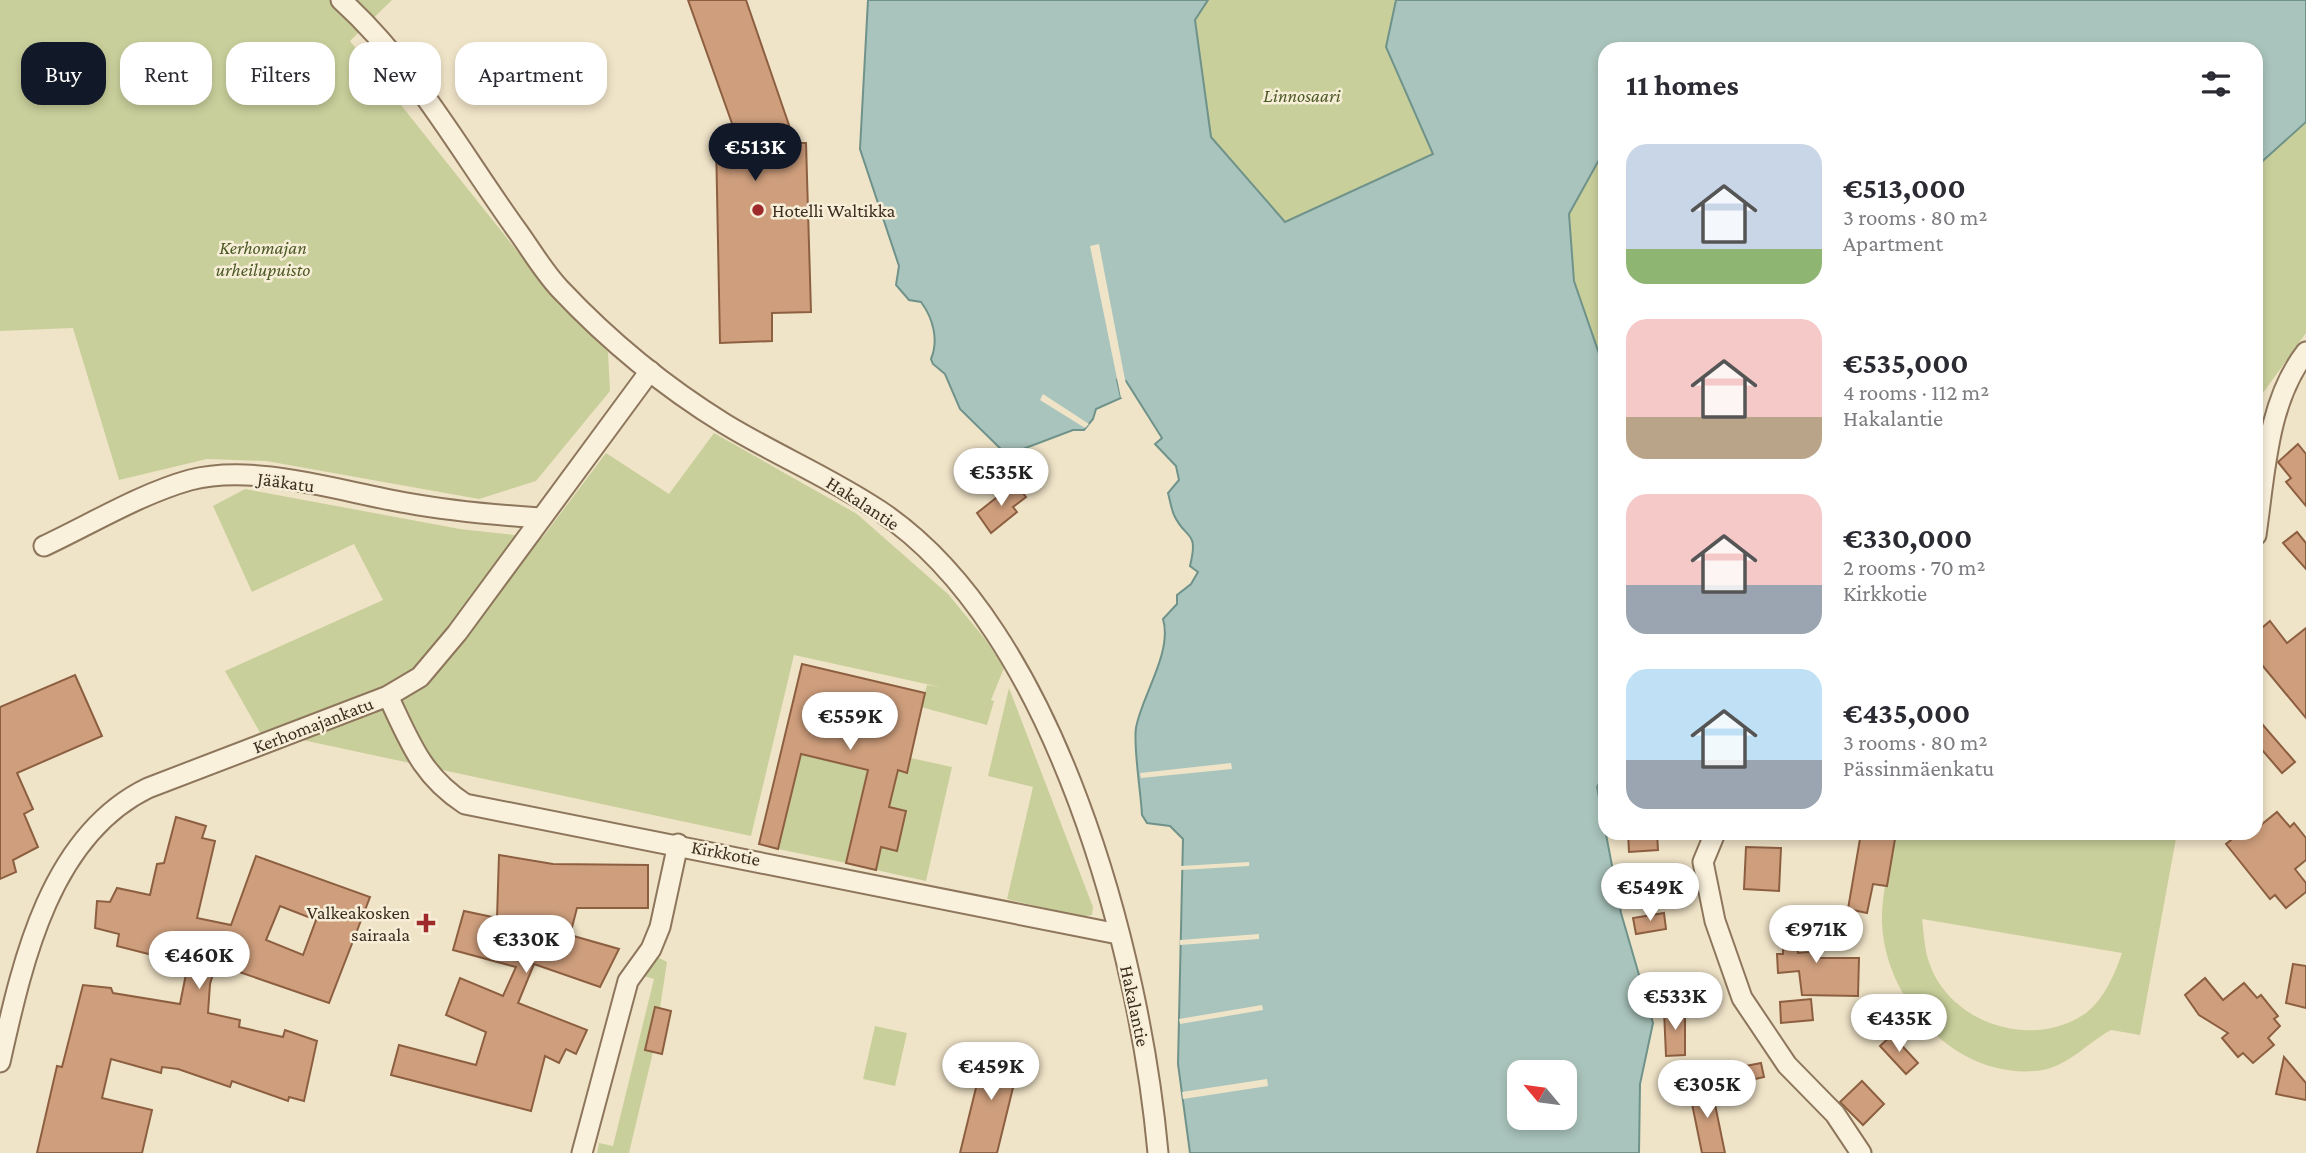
<!DOCTYPE html>
<meta charset="utf-8">
<style>
body{margin:0;font-family:"Crimson Pro",serif;background:#f7f7f7;color:#2b2b33;height:100vh;display:flex;flex-direction:column;font-size:26px;white-space:nowrap}
*{box-sizing:border-box;margin:0}
p{font-size:23px;color:#7c7c81}
.icon{flex:none;width:38px;height:38px;fill:none;stroke:currentColor;stroke-width:2;stroke-linecap:round;stroke-linejoin:round}
.map{position:relative;flex:1;overflow:hidden}
.sheet{position:absolute;left:1598px;top:42px;width:665px;height:798px;display:flex;flex-direction:column;background:#fff;border-radius:21px;box-shadow:0 4px 10px #0003}
.sheet>*{flex:none}
.guide{position:absolute;left:21px;top:42px;width:665px;height:63px;display:flex;gap:14px}
.needle{width:46px;rotate:299deg}
.fabs{position:absolute;left:1507px;top:1060px;display:grid;gap:14px}
.fabs a{display:grid;place-items:center;width:70px;height:70px;border-radius:14px;background:#fff;box-shadow:0 4px 10px #0003;font-size:35px}
.price{position:absolute;translate:-50% -60px;padding:0 16px;border-radius:24px;background:#fff;color:#222;font-size:23px;line-height:46px;filter:drop-shadow(0 2px 4px #0008)}
.price::after{content:'';position:absolute;left:50%;top:42px;width:21px;height:16px;margin-left:-10px;background:inherit;clip-path:polygon(0 0,100% 0,50% 100%)}
.price.selected{background:#111827;color:#fff}
ul{padding:0;list-style:none}
li{display:flex;align-items:center;gap:21px;height:175px;padding:0 28px}
li span{display:grid;place-items:center;flex:none;width:196px;height:140px;border-radius:21px;color:#555}
li>.icon{margin-inline-start:auto}
span .icon{width:84px;height:84px;fill:#fffc;stroke-width:1}
li b{font-size:30px}
h2{display:flex;justify-content:space-between;align-items:center;height:84px;padding:0 28px;font-size:30px}
.chip{padding:0 24px;border-radius:21px;background:#fff;box-shadow:0 4px 10px #0003;font-size:24px;line-height:63px}
.chip.selected{background:#111827;color:#fff}
.map>svg:first-child{display:block}
.green{fill:#c9cf9b;fill-rule:evenodd}
.water{fill:#a9c4bc;stroke:#6f938a;stroke-width:2;fill-rule:evenodd}
.pier{fill:#f0e4c8}
.building{fill:#cf9f7d;stroke:#8d5f41;stroke-width:2;fill-rule:evenodd}
.lines{fill:none;stroke-linecap:round;stroke-linejoin:round}
.minor-casing{stroke:#8d765c;stroke-width:23}
.minor{stroke:#faf1dc;stroke-width:19}
.poi-dot{fill:#9e2a2b;stroke:#f7eed8;stroke-width:2.5}
.labels{text-anchor:middle;dominant-baseline:central;stroke-width:5;stroke-linejoin:round;paint-order:stroke}
.park-label{font-size:19px;font-style:italic;fill:#4d5a26;stroke:#f7eed8}
.poi-label{font-size:19px;fill:#3d2e20;stroke:#f7eed8;text-anchor:start}
.street-label{font-size:19px;fill:#3d2e20;stroke:#f7eed8}
</style>
<div class="map">
<svg width="2306" height="1153" viewBox="0 0 2306 1153">
<rect width="100%" height="100%" fill="#f0e4c8"/>
<!-- green -->
<g class="green">
<polygon points="0,0 392,0 350,41 553,296 608,352 610,391 536,481 479,499 266,461 207,459 119,480 73,328 0,331"/>
<polygon points="1208,0 1396,0 1386,47 1433,154 1285,223 1211,137 1195,20"/>
<polygon points="2306,122 2306,333 2258,400 2256,410 2256,167"/>
<polygon points="1605,149 1605,371 1574,281 1569,213"/>
<polygon points="714,433 857,514 948,594 985,639 1004,668 991,700 994,701 987,725 921,707 927,685 940,687 794,655 751,836 293,738 271,752 225,671 383,600 354,544 252,592 213,506 245,489 460,529 542,538 606,453 669,494"/>
<polygon points="1009,688 1093,907 1092,915 1081,917 1007,899 1033,787 988,776"/>
<polygon points="801,754 868,770 846,863 778,849"/>
<polygon points="911,758 952,767 926,881 876,870 881,847 897,851 906,812 889,807 898,770 907,772"/>
<path d="M1896,833H2177L2140,1035L2111,1030C2089,1042 2069,1065 2043,1070C1959,1083 1885,1003 1882,922C1881,893 1891,862 1896,833ZM1922,919L2122,953C2115,974 2104,999 2086,1013C2032,1051 1949,1023 1929,962C1924,948 1924,933 1922,919Z"/>
<polygon points="659,958 667,962 660,1008 655,1008 645,1050 653,1052 629,1153 597,1153 599,1143 613,1146 654,979 640,975 649,964"/>
<polygon points="875,1026 907,1033 895,1086 863,1079"/>
</g>
<!-- water -->
<path class="water" d="M868,0H1208L1195,20L1211,137L1285,222L1433,154L1386,47L1396,0H2306V122L2256,167V49H1605V149L1569,214L1574,281L1605,371V772L1597,787L1621,913L1653,1023L1640,1084L1639,1153H1190L1178,1064L1183,839L1170,826L1147,823L1142,815C1141,793 1133,746 1136,728C1141,697 1173,652 1163,619L1177,604V595L1191,584L1198,572L1190,566C1199,529 1186,541 1174,515C1171,508 1170,500 1168,493L1179,480L1176,466L1155,444L1162,438L1126,381L1117,380L1121,398L1096,409L1093,419L1084,430H1073L1007,455L960,409L945,374L933,364L931,359C939,340 933,318 921,302L909,300L896,285L899,266L860,149ZM1519,1073H1564V1118H1519Z"/>
<!-- pier -->
<g class="pier">
<polygon points="1099,244 1127,390 1122,383 1124,396 1121,398 1090,246"/>
<polygon points="1043,394 1089,424 1085,428 1040,400"/>
<polygon points="1231,763 1232,769 1141,778 1140,773"/>
<polygon points="1249,862 1249,866 1181,870 1181,866"/>
<polygon points="1259,934 1259,939 1180,945 1180,940"/>
<polygon points="1262,1005 1263,1010 1180,1024 1179,1019"/>
<polygon points="1267,1079 1268,1086 1183,1099 1182,1092"/>
</g>
<!-- building -->
<g class="building">
<polygon points="688,0 746,0 790,128 786,143 806,143 811,312 772,313 772,341 720,343 716,141 739,143"/>
<polygon points="2298,444 2306,454 2306,506 2286,482 2291,478 2278,462"/>
<polygon points="1015,483 1026,497 1013,507 1017,512 991,533 977,513"/>
<polygon points="2297,532 2306,543 2306,569 2283,543"/>
<polygon points="2270,621 2287,643 2306,628 2306,718 2257,659 2262,654 2256,647 2256,633"/>
<polygon points="802,664 925,693 907,773 898,770 889,807 906,811 897,851 881,847 876,870 846,863 868,770 801,754 778,849 759,844"/>
<polygon points="75,675 102,736 17,773 33,809 24,814 38,847 13,860 16,872 0,879 0,707"/>
<polygon points="2256,717 2295,762 2282,773 2256,743"/>
<polygon points="2277,812 2290,827 2294,823 2306,838 2306,860 2295,869 2306,883 2306,892 2286,908 2275,895 2270,899 2226,844 2231,840 2225,833 2256,833 2256,829"/>
<path d="M176,817L206,826L202,838L215,841L197,918L231,925L256,856L370,897L329,1003L216,964L210,984L208,1013L240,1020L239,1027L283,1037L285,1030L317,1041L304,1101L289,1097L288,1101L232,1081L230,1087L178,1069L162,1067L161,1073L111,1059L102,1098L152,1110L142,1153H37L57,1066L62,1067L83,985L111,988L113,993L180,1004L188,964L117,946L119,934L95,928L97,901L110,902L117,888L150,895L157,864L164,863ZM280,906L316,920L303,955L266,940Z"/>
<polygon points="1628,833 1657,833 1658,850 1629,852"/>
<polygon points="1861,833 1896,833 1887,886 1873,884 1867,913 1848,909"/>
<polygon points="1746,847 1781,848 1779,891 1744,889"/>
<polygon points="499,855 553,864 648,865 648,908 577,908 570,935 619,949 600,987 534,964 518,1003 587,1030 576,1054 566,1049 559,1063 545,1056 531,1111 391,1075 399,1045 476,1065 486,1032 446,1015 460,978 503,996 516,967 453,950 464,911 497,918"/>
<polygon points="1784,908 1798,908 1798,953 1819,951 1819,958 1859,958 1858,996 1802,995 1799,971 1778,973 1777,954 1783,954"/>
<polygon points="1664,913 1666,929 1636,934 1633,918"/>
<polygon points="2293,964 2306,966 2306,1008 2286,1003"/>
<polygon points="2205,978 2223,1000 2244,983 2257,998 2261,995 2278,1016 2274,1019 2280,1026 2268,1038 2274,1045 2253,1063 2243,1053 2238,1057 2222,1038 2228,1033 2199,1015 2185,995"/>
<polygon points="1811,999 1813,1020 1781,1023 1780,1002"/>
<polygon points="655,1007 671,1011 662,1054 645,1050"/>
<polygon points="1685,1009 1685,1055 1666,1056 1664,1010"/>
<polygon points="1892,1035 1918,1063 1906,1074 1880,1046"/>
<polygon points="986,1047 1021,1055 997,1153 960,1153"/>
<polygon points="2284,1057 2306,1083 2306,1100 2276,1094"/>
<polygon points="1761,1063 1764,1077 1724,1086 1721,1071"/>
<polygon points="1862,1081 1884,1104 1863,1125 1840,1102"/>
<polygon points="1711,1085 1725,1153 1702,1153 1689,1089"/>
</g>
<g class="lines">
<defs>
<g id="minor">
<path d="M341,0C413,65 460,151 516,229C530,248 543,271 560,289C608,340 665,387 725,424C776,455 831,478 880,511C1056,628 1140,954 1158,1153"/>
<path d="M2256,535C2265,474 2267,402 2306,352"/>
<path d="M44,546C91,524 140,494 190,480C256,463 341,492 407,503C450,511 496,515 540,518"/>
<path d="M388,696C410,742 421,775 465,804L1118,934"/>
<polyline points="1715,833 1703,862 1715,921 1742,998 1787,1065 1835,1114 1861,1153"/>
<path d="M0,1062C22,964 49,836 148,788L388,696L420,677L457,633L650,371"/>
<polyline points="582,1153 628,981 651,949 660,927 678,844"/>
</g>
</defs>
<!-- minor casing -->
<use href="#minor" class="minor-casing"/>
<!-- minor -->
<use href="#minor" class="minor"/>
</g>
<!-- markers -->
<g class="poi-dot">
<circle cx="758" cy="210" r="7"/>
<path d="M422.5 912.5h7v7h7v7h-7v7h-7v-7h-7v-7h7z"/>
</g>
<g class="labels">
<!-- park labels -->
<g class="park-label">
<text x="1302" y="95">Linnosaari</text>
<text x="263" y="247">Kerhomajan<tspan x="263" dy="22">urheilupuisto</tspan></text>
</g>
<!-- poi labels -->
<g class="poi-label">
<text x="772" y="210">Hotelli Waltikka</text>
<text x="410" y="912" text-anchor="end">Valkeakosken<tspan x="410" dy="22">sairaala</tspan></text>
</g>
<!-- street labels -->
<g class="street-label">
<text transform="translate(286 482) rotate(8)">Jääkatu</text>
<text transform="translate(863 503) rotate(33)">Hakalantie</text>
<text transform="translate(313 725) rotate(-21)">Kerhomajankatu</text>
<text transform="translate(726 853) rotate(11)">Kirkkotie</text>
<text transform="translate(1135 1006) rotate(78)">Hakalantie</text>
</g>
</g>
</svg>
<div class="fabs">
<a><svg class="needle" viewBox="-14 -14 28 28"><path d="M0-13l5 13h-10z" fill="#e53935"/><path d="M0 13l5-13h-10z" fill="#7c7c81"/></svg></a>
</div>
<b class="price selected" style="left:755px;top:183px">€513K</b>
<b class="price" style="left:1001px;top:508px">€535K</b>
<b class="price" style="left:850px;top:752px">€559K</b>
<b class="price" style="left:1650px;top:923px">€549K</b>
<b class="price" style="left:1816px;top:965px">€971K</b>
<b class="price" style="left:526px;top:975px">€330K</b>
<b class="price" style="left:199px;top:991px">€460K</b>
<b class="price" style="left:1675px;top:1032px">€533K</b>
<b class="price" style="left:1899px;top:1054px">€435K</b>
<b class="price" style="left:991px;top:1102px">€459K</b>
<b class="price" style="left:1707px;top:1120px">€305K</b>
<div class="guide">
<a class="chip selected">Buy</a>
<a class="chip">Rent</a>
<a class="chip">Filters</a>
<a class="chip">New</a>
<a class="chip">Apartment</a>
</div>
<section class="sheet">
<h2>11 homes<svg class="icon" aria-label="filters" viewBox="0 0 24 24"><path d="M4 7h16M4 17h16"/><circle cx="9" cy="7" r="2"/><circle cx="15" cy="17" r="2"/></svg></h2>
<ul>
<li><span style="background:linear-gradient(#c9d6e8 75%,#8fb573 0)"><svg class="icon" aria-label="home" viewBox="0 0 24 24"><path d="M3 11l9-7 9 7M6 9v11h12V9"/></svg></span><div><b>€513,000</b><p>3 rooms · 80 m²</p><p>Apartment</p></div></li>
<li><span style="background:linear-gradient(#f6c9c9 70%,#b9a48a 0)"><svg class="icon" aria-label="home" viewBox="0 0 24 24"><path d="M3 11l9-7 9 7M6 9v11h12V9"/></svg></span><div><b>€535,000</b><p>4 rooms · 112 m²</p><p>Hakalantie</p></div></li>
<li><span style="background:linear-gradient(#f6c9c9 65%,#9aa5b1 0)"><svg class="icon" aria-label="home" viewBox="0 0 24 24"><path d="M3 11l9-7 9 7M6 9v11h12V9"/></svg></span><div><b>€330,000</b><p>2 rooms · 70 m²</p><p>Kirkkotie</p></div></li>
<li><span style="background:linear-gradient(#bfe0f5 65%,#9aa5b1 0)"><svg class="icon" aria-label="home" viewBox="0 0 24 24"><path d="M3 11l9-7 9 7M6 9v11h12V9"/></svg></span><div><b>€435,000</b><p>3 rooms · 80 m²</p><p>Pässinmäenkatu</p></div></li>
</ul>
</section>
</div>
